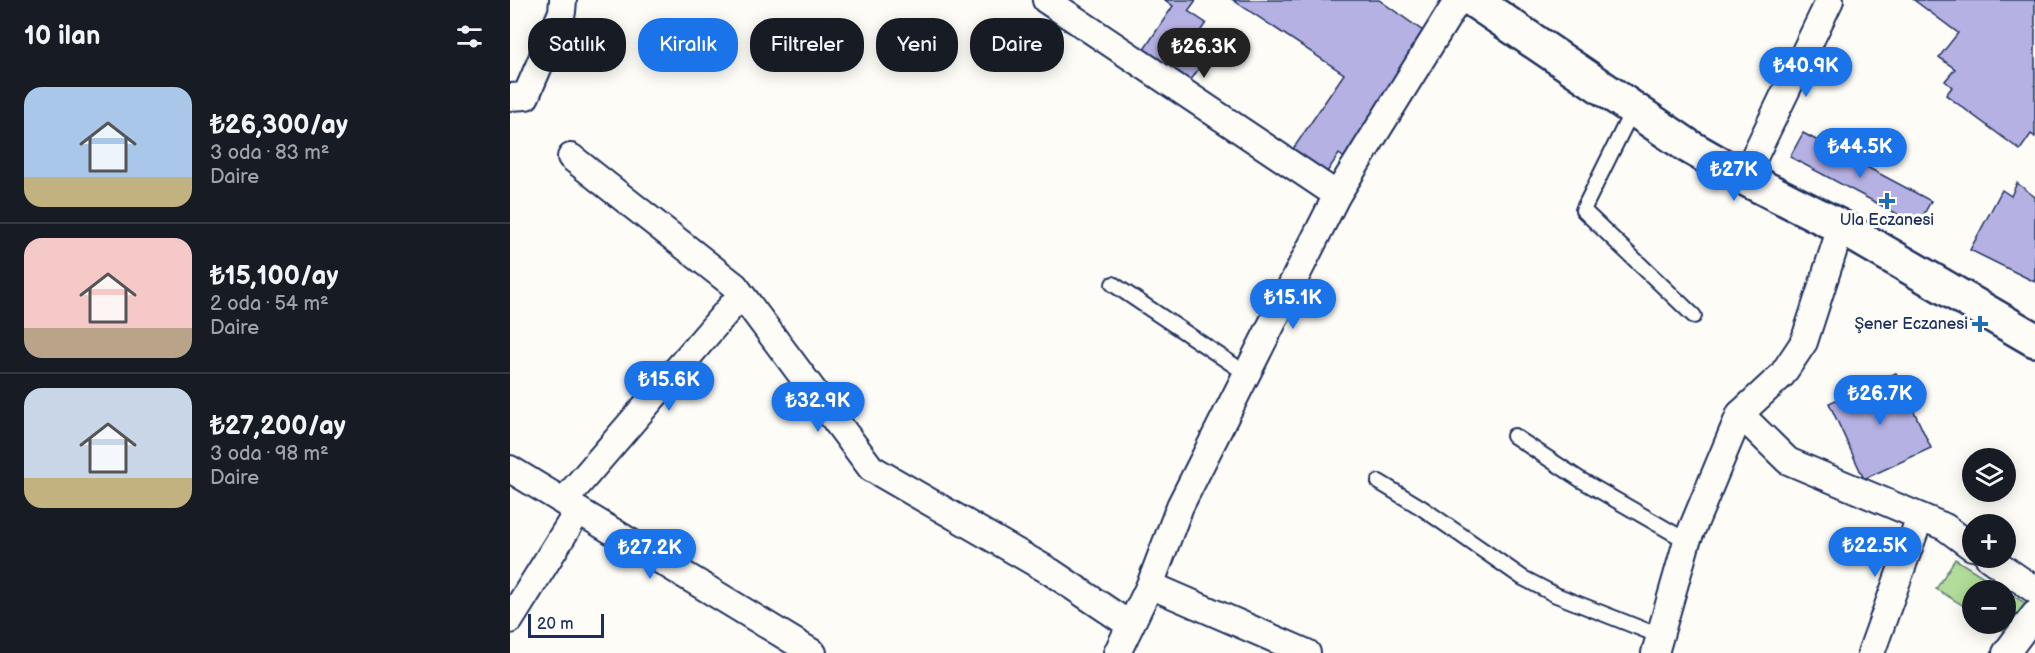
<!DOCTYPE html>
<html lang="tr">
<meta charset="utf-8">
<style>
body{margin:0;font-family:"Balsamiq Sans",sans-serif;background:#20242c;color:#f1f3f6;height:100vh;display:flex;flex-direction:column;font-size:22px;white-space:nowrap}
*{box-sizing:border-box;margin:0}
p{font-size:20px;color:#9ea1a6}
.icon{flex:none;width:33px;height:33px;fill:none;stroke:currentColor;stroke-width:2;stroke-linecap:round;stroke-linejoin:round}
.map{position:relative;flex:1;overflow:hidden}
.panel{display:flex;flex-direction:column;background:#171b24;width:510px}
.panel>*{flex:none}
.hud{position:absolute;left:18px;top:18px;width:570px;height:54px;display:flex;gap:12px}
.fabs{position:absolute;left:1452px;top:448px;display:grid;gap:12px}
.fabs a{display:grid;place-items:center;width:54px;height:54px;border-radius:50%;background:#171b24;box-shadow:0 3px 15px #0003;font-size:30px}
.scale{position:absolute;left:18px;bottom:15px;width:76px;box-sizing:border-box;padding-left:6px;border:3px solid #1b2f5e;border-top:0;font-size:16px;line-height:21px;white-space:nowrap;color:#1b2f5e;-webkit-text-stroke:4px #fdfcf7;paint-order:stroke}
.price{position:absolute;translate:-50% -51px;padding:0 14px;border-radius:21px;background:#1a73e8;color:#fff;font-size:20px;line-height:39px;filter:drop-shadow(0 2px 3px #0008)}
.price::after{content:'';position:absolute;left:50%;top:36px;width:18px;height:14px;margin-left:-9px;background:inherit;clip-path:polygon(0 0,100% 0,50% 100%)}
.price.on{background:#222;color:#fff}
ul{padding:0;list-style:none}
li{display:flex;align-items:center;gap:18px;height:150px;padding:0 24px}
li+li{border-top:2px solid #363941}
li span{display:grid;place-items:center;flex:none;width:168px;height:120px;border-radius:18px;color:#555}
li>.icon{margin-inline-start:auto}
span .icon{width:72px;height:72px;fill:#fffc;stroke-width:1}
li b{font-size:26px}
h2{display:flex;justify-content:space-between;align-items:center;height:72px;padding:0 24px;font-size:26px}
.tag{padding:0 21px;border-radius:24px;background:#171b24;box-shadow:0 3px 15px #0003;font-size:21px;line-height:54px}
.tag.on{background:#1a73e8;color:#fff}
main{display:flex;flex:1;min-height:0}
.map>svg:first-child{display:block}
.green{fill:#b2dc99;stroke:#66867c;stroke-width:1.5}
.building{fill:#b6b1e3;stroke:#1b2f5e;stroke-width:1.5}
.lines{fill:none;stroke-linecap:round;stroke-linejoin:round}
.lane-casing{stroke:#1b2f5e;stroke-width:18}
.street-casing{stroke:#1b2f5e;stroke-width:30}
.secondary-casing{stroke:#1b2f5e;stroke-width:38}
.lane{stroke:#fdfcf7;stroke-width:14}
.street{stroke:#fdfcf7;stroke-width:26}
.secondary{stroke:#fdfcf7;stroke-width:33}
.poi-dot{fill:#1f6fb2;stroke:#fdfcf7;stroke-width:2}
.labels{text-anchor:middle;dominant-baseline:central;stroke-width:6;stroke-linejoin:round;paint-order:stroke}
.poi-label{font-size:16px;fill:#1b2f5e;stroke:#fdfcf7}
</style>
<main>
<section class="panel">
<h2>10 ilan<svg class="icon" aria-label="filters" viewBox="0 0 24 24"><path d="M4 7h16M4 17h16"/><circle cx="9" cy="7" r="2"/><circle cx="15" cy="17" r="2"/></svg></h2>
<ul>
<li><span style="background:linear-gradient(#a9c7e8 75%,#c2b280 0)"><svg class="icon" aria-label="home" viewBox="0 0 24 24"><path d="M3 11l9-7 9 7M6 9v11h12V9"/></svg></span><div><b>₺26,300/ay</b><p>3 oda · 83 m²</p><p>Daire</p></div></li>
<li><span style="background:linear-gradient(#f6c9c9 75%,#b9a48a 0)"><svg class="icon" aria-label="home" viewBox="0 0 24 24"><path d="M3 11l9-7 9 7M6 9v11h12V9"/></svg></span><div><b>₺15,100/ay</b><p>2 oda · 54 m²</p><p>Daire</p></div></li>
<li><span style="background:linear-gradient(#c9d6e8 75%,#c2b280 0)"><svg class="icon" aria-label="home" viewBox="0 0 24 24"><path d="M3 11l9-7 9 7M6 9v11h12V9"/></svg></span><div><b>₺27,200/ay</b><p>3 oda · 98 m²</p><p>Daire</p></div></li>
</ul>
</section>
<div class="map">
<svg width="1525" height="653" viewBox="0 0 1525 653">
<rect width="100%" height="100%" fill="#fdfcf7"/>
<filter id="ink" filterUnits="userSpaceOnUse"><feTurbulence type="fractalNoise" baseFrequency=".0167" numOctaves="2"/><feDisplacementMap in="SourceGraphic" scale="12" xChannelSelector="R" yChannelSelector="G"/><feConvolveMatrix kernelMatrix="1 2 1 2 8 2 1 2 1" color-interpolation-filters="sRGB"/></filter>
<g filter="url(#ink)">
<!-- green -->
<polygon class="green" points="1445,559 1523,608 1504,638 1483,624 1496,624 1496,591 1462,591 1462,611 1426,589"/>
<!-- building -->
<g class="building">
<polygon points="655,0 686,0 678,11 696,23 684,40 701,51 679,83 633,51 663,6"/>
<polygon points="723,0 869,0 913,31 900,49 909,55 836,159 829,154 817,172 783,149 834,74"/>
<polygon points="1404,0 1525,0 1525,137 1521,134 1510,150 1436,95 1442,87 1435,81 1445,69 1429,57 1448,33"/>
<polygon points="1293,133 1421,201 1408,225 1280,157"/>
<polygon points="1507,183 1525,197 1525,282 1460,250 1492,190 1501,196"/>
<polygon points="1386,373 1421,448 1354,479 1319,403"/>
</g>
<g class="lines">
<defs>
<g id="lane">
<polyline points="1123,109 1073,210 1184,316"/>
<polyline points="603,284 737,374"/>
<polyline points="1004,436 1071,480 1177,541"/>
<polyline points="869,482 912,508 1013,578 1046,595 1150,636"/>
</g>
<g id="street">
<polyline points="536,0 827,195"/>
<polyline points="0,97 16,96 52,12 53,0"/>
<polyline points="61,157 225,286 361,468 541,572 620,625"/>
<polyline points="1234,178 1320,0"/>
<polyline points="1230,414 1278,461 1435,527 1462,547"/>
<polyline points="0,469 303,653"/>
<polyline points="53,502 231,295"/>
<polyline points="1479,558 1525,590"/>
<polyline points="640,585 797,653"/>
<polyline points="0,620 68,511"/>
<polyline points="607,653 640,585 670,506 827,195 948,0"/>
<polyline points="1145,653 1177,541 1230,414 1272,375 1294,342 1331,227"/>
<polyline points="1361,653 1410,517"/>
<polyline points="1496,653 1525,614"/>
</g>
<polyline id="secondary" points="963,0 1178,146 1234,178 1331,227 1525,340"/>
</defs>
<!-- lane casing -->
<use href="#lane" class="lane-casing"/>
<!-- street casing -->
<use href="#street" class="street-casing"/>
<!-- secondary casing -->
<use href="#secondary" class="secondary-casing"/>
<!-- lane -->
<use href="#lane" class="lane"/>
<!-- street -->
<use href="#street" class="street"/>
<!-- secondary -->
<use href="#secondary" class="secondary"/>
</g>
</g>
<!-- markers -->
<g class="poi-dot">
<path d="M1374 192h6v6h6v6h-6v6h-6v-6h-6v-6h6z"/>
<path d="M1467 315h6v6h6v6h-6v6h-6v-6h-6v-6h6z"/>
</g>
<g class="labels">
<!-- poi labels -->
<g class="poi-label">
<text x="1377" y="220">Ula Eczanesi</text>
<text x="1458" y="324" text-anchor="end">Şener Eczanesi</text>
</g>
</g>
</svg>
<div class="fabs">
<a><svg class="icon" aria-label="layers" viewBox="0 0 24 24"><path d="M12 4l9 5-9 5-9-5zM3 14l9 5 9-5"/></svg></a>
<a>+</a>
<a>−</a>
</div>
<div class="scale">20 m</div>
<b class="price on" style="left:694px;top:79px">₺26.3K</b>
<b class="price" style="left:1296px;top:98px">₺40.9K</b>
<b class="price" style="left:1350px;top:179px">₺44.5K</b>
<b class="price" style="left:1224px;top:202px">₺27K</b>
<b class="price" style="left:783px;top:330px">₺15.1K</b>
<b class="price" style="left:159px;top:412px">₺15.6K</b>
<b class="price" style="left:1370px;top:426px">₺26.7K</b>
<b class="price" style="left:308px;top:433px">₺32.9K</b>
<b class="price" style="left:1365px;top:578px">₺22.5K</b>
<b class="price" style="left:140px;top:580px">₺27.2K</b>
<div class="hud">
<a class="tag">Satılık</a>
<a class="tag on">Kiralık</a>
<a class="tag">Filtreler</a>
<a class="tag">Yeni</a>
<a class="tag">Daire</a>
</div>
</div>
</main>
